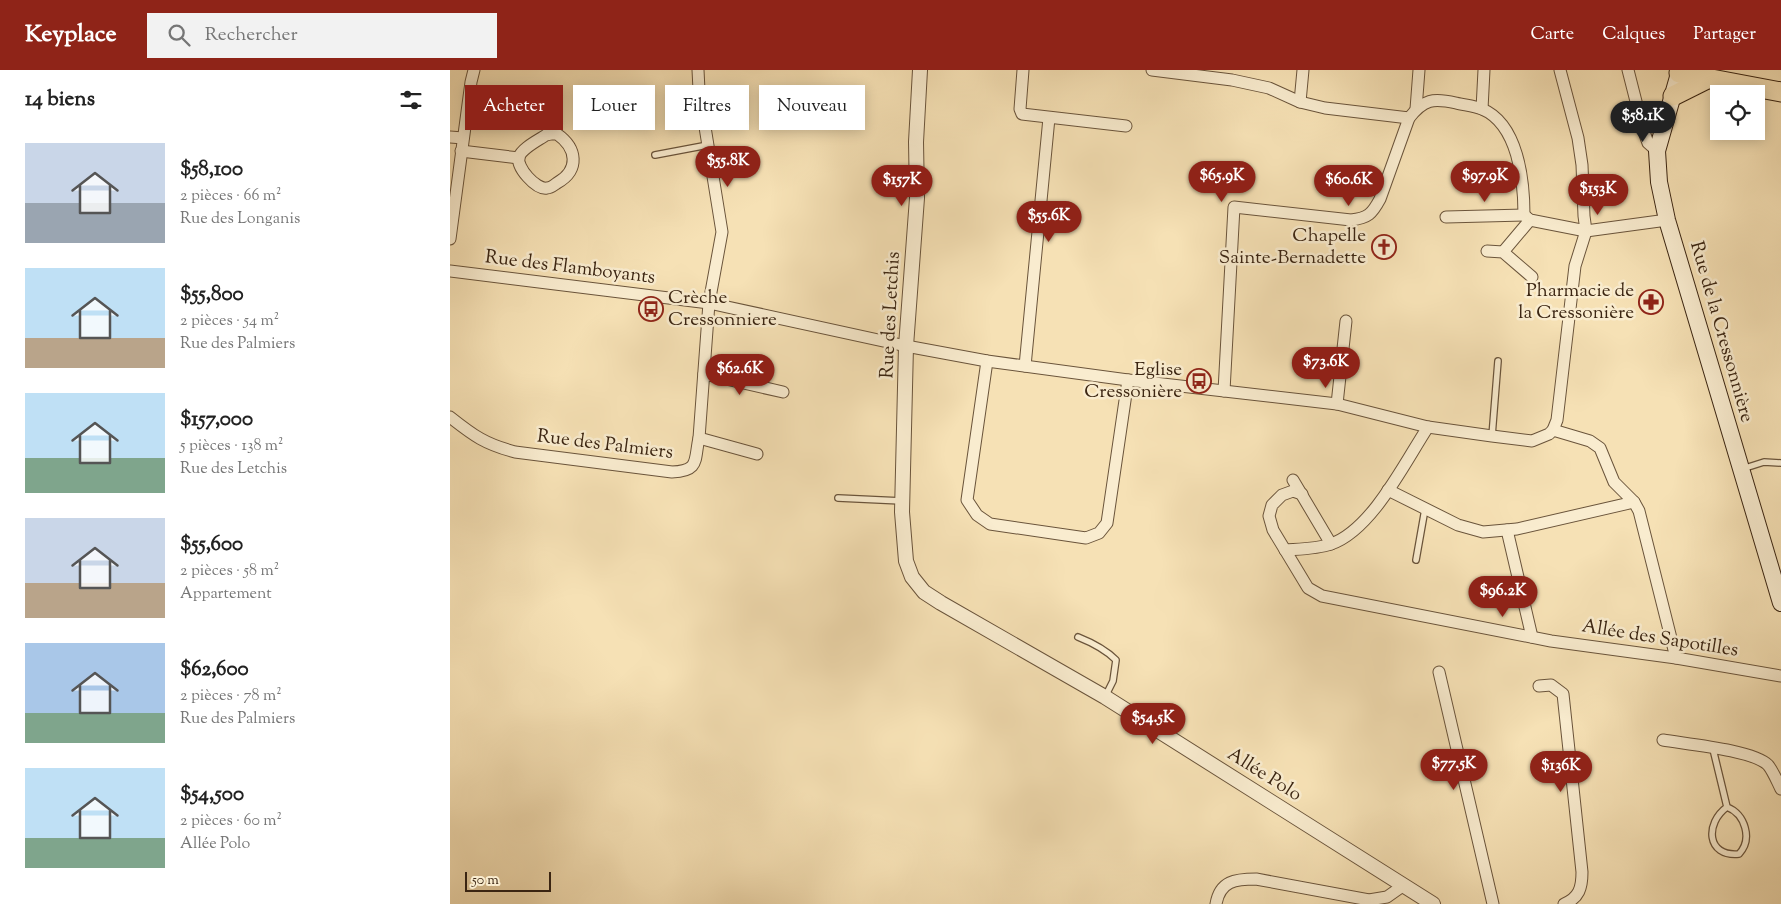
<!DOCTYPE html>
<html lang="fr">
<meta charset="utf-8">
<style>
body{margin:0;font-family:"Sorts Mill Goudy",serif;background:#f2f2f2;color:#222;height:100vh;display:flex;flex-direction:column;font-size:19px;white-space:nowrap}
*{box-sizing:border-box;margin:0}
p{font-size:16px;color:#767676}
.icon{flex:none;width:28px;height:28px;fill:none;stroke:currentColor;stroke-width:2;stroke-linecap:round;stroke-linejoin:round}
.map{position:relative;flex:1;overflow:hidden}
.side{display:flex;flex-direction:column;background:#fff;width:450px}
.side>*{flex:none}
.top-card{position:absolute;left:15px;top:15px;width:475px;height:45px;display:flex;gap:10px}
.controls{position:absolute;left:1260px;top:15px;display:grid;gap:10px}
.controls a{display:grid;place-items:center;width:55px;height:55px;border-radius:0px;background:#fff;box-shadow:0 2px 12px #0003;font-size:25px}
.scale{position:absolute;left:15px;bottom:12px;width:86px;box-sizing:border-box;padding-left:5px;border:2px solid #3b2512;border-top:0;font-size:14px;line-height:18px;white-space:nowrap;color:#3b2512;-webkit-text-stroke:4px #f9eccf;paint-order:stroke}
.price{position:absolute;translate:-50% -42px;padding:0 11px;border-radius:18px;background:#8f2418;color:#fff;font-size:16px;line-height:32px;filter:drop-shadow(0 1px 2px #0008)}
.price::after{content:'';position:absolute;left:50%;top:30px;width:15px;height:11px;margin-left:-8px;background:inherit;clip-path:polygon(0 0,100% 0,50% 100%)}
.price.active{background:#222;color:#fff}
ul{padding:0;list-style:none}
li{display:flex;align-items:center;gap:15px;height:125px;padding:0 25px}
li span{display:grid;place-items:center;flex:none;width:140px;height:100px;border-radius:0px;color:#555}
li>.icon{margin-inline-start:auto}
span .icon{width:60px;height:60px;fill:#fffc;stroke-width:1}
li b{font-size:21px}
h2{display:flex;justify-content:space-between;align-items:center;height:60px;padding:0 25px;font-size:21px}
.pill{padding:0 18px;border-radius:0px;background:#fff;box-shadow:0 2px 12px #0003;font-size:18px;line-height:45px}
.pill.active{background:#8f2418;color:#fff}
header{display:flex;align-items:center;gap:30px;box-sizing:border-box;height:70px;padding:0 25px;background:#8f2418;color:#fff}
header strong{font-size:24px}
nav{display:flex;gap:28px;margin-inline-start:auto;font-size:18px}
.search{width:350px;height:45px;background:#f2f2f2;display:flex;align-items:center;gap:12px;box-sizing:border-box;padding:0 18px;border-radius:0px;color:#767676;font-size:19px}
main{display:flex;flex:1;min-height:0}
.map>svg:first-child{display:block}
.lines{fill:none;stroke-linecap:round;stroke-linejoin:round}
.service-casing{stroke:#6a543b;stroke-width:8}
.minor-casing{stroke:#6a543b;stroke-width:13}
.tertiary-casing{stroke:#6a543b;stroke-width:16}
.secondary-casing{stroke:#3b2512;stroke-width:18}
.trunk-casing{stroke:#3b2512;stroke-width:21}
.service{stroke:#f9eccf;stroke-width:5.5}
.minor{stroke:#f9eccf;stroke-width:11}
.tertiary{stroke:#f9eccf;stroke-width:14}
.secondary{stroke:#f9eccf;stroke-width:16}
.trunk{stroke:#f6e1b5;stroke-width:19}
.labels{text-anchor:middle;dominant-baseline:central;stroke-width:5;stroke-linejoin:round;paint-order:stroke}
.poi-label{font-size:19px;fill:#3b2512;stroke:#f9eccf;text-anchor:end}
.street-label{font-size:19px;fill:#3b2512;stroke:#f9eccf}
</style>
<header>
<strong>Keyplace</strong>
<div class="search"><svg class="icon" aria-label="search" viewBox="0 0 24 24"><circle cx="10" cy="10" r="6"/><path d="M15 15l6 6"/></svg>Rechercher</div>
<nav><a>Carte</a><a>Calques</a><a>Partager</a></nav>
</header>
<main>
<section class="side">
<h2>14 biens<svg class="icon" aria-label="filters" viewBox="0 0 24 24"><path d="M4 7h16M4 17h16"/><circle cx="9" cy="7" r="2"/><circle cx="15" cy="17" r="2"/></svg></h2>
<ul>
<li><span style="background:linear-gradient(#c9d6e8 60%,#9aa5b1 0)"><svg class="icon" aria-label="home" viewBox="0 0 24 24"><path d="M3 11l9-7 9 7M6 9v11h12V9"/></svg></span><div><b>$58,100</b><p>2 pièces · 66 m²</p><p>Rue des Longanis</p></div></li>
<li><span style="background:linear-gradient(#bfe0f5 70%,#b9a48a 0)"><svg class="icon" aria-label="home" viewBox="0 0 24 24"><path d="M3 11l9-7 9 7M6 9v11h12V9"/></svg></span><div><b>$55,800</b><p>2 pièces · 54 m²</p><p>Rue des Palmiers</p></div></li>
<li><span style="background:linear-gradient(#bfe0f5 65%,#7fa58c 0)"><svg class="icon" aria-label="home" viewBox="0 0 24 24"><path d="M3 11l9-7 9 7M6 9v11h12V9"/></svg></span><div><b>$157,000</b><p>5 pièces · 138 m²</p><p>Rue des Letchis</p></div></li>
<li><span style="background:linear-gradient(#c9d6e8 65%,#b9a48a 0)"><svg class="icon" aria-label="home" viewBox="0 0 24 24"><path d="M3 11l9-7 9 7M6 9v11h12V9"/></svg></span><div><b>$55,600</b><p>2 pièces · 58 m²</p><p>Appartement</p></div></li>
<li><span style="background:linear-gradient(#a9c7e8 70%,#7fa58c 0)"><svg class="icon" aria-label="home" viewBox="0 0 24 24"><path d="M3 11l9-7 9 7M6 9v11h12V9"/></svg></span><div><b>$62,600</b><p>2 pièces · 78 m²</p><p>Rue des Palmiers</p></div></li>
<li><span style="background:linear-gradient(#bfe0f5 70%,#7fa58c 0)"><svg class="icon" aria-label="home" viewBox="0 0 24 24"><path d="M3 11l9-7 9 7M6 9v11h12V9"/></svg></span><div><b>$54,500</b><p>2 pièces · 60 m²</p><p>Allée Polo</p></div></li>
</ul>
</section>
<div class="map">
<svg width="1331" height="834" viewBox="0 0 1331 834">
<rect width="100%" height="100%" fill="#f6e1b5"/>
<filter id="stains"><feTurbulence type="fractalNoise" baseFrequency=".004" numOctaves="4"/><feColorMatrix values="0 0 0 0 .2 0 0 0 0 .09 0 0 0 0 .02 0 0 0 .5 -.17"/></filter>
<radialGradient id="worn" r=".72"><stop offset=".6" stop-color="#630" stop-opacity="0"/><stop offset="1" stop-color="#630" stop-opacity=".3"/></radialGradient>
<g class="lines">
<defs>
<g id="service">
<polyline points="205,85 258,75"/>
<polyline points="1042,366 1048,291"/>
<polyline points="1292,399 1314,392 1331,393"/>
<polyline points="388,428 452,431"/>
<polyline points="966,490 975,439"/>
<path d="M628,567C643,573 655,579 666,590L663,611L655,627"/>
<path d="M1263,679L1277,737C1295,744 1303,769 1289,784C1256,787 1255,753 1277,737"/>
</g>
<g id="minor">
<polyline points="573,0 570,39 572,44 676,56"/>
<polyline points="702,0 782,10 819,18 850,32 875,38 959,48"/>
<polyline points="1178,0 1193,59 1198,73 1207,81"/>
<polyline points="850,32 853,0"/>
<polyline points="966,39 969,0"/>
<polyline points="1032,39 1034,0"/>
<path d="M101,64H107C127,78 130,100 107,113C104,115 101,118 97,118C86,120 66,97 69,87C72,78 89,70 96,65Z"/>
<polyline points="0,67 13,68"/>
<polyline points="11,81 69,88"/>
<polyline points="1074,145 1080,150 1136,161 1217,150"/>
<polyline points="996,147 1074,145"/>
<polyline points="0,169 21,12 24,0"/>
<polyline points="1037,181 1053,182 1082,207"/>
<polyline points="1053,182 1080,150"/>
<polyline points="0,201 259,233 456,276 537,291 678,310 887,334 978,357 1042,366 1082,371 1099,364 1103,360 1107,350 1125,196 1136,161 1134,146 1132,95 1128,68 1110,0"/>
<polyline points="537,291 517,430 527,445 540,454 636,468 649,463 657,453 678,310"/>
<polyline points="575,296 599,48"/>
<polyline points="254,304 333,322"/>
<path d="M774,321L784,137L901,150C918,148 922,144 930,129L959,48C974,29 983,28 1006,33C1014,35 1024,36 1032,39C1068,54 1074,110 1074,145"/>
<polyline points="887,334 896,251"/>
<path d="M0,347C24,366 35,374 65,382L222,402C250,401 244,390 249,368L259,233L272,162L249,20L248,0"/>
<polyline points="1103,360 1140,371 1150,378 1164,412 1184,432 1189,441 1226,588"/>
<polyline points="249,368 307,384"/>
<polyline points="843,410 881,474"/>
<polyline points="938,420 1008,455 1033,462 1067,459 1184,432"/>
<polyline points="852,424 843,421 832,425 822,435 819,446 823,460 858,518 872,526 1101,571 1226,588 1331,606"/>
<polyline points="1057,460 1082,567"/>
<path d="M835,480C849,479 867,479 881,474C922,460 955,392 978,357"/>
<polyline points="989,602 1043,834"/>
<path d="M1089,616L1101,615L1113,624L1132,802C1132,818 1129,828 1114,834"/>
<path d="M1213,670C1236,674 1303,680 1318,695C1323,701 1327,711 1331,719"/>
<path d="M766,834C770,811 785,809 806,809L919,830L937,827L954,815"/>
</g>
<polyline id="tertiary" points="470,0 466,72 467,128 456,276 452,442 456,491 462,507 474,522 491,533 655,627 983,834"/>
<polyline id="secondary" points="1230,0 1207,81 1209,112 1217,150 1331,533"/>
<g id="trunk">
<polyline points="1229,3 1331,22"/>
<polyline points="1223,26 1259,8"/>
</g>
</defs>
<!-- service casing -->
<use href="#service" class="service-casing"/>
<!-- minor casing -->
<use href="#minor" class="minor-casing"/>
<!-- tertiary casing -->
<use href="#tertiary" class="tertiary-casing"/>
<!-- secondary casing -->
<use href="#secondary" class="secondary-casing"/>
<!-- trunk casing -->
<use href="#trunk" class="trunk-casing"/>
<!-- service -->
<use href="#service" class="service"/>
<!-- minor -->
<use href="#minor" class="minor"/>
<!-- tertiary -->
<use href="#tertiary" class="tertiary"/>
<!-- secondary -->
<use href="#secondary" class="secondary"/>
<!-- trunk -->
<use href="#trunk" class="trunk"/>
</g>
<!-- icons -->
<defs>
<symbol id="church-ring" viewBox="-11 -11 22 22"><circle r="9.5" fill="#f9eccf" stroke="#8f2418" stroke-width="1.5"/><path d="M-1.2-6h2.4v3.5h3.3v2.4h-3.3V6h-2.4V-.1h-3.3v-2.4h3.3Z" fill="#8f2418"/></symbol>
<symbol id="pharmacy-ring" viewBox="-11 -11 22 22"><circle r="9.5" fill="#f9eccf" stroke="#8f2418" stroke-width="1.5"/><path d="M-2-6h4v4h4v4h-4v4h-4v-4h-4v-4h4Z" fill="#8f2418"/></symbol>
<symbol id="bus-ring" viewBox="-11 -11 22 22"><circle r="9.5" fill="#f9eccf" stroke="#8f2418" stroke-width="1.5"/><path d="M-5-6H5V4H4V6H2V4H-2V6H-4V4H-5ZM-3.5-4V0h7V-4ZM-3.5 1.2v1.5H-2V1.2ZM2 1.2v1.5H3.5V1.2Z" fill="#8f2418"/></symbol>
</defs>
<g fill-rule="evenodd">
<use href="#church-ring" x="920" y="163" width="28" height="28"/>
<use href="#pharmacy-ring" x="1187" y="218" width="28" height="28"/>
<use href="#bus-ring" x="187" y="225" width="28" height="28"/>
<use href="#bus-ring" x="735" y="297" width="28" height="28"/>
</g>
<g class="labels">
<!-- poi labels -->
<g class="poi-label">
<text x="916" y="166">Chapelle<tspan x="916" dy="22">Sainte-Bernadette</tspan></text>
<text x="1184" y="221">Pharmacie de<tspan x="1184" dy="22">la Cressonière</tspan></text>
<text x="218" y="228" text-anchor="start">Crèche<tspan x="218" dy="22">Cressonniere</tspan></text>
<text x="732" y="300">Eglise<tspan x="732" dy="22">Cressonière</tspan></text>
</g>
<!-- street labels -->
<g class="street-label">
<text transform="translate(120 198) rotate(7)">Rue des Flamboyants</text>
<text transform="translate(441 245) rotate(-87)">Rue des Letchis</text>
<text transform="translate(1271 262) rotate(74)">Rue de la Cressonnière</text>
<text transform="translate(155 375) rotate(7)">Rue des Palmiers</text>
<text transform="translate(1210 569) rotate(9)">Allée des Sapotilles</text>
<text transform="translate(814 705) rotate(32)">Allée Polo</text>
</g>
</g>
<rect width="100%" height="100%" filter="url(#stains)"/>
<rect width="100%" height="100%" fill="url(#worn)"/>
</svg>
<div class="controls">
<a><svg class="icon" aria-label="locate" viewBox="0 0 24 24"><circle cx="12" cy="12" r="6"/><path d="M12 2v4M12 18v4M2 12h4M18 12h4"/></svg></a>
</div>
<div class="scale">50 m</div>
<b class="price active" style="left:1193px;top:73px">$58.1K</b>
<b class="price" style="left:278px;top:118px">$55.8K</b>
<b class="price" style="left:772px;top:133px">$65.9K</b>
<b class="price" style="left:1035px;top:133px">$97.9K</b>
<b class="price" style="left:452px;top:137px">$157K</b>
<b class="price" style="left:899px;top:137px">$60.6K</b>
<b class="price" style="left:1148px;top:146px">$153K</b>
<b class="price" style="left:599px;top:173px">$55.6K</b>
<b class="price" style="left:876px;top:319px">$73.6K</b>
<b class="price" style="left:290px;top:326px">$62.6K</b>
<b class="price" style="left:1053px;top:548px">$96.2K</b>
<b class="price" style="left:703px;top:675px">$54.5K</b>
<b class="price" style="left:1004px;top:721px">$77.5K</b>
<b class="price" style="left:1111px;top:723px">$136K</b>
<div class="top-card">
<a class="pill active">Acheter</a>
<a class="pill">Louer</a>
<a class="pill">Filtres</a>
<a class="pill">Nouveau</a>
</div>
</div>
</main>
